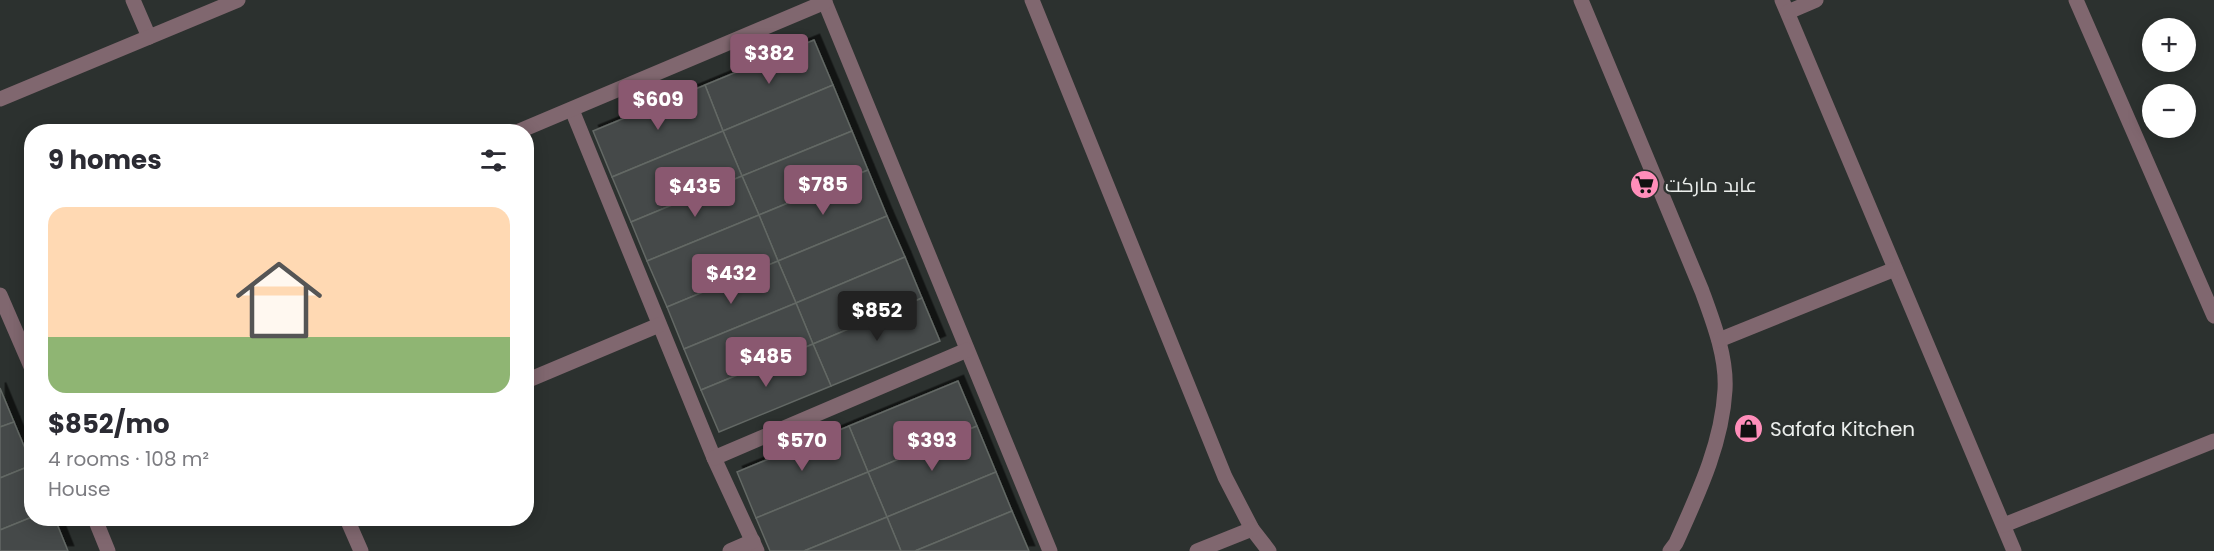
<!DOCTYPE html>
<meta charset="utf-8">
<style>
body{margin:0;font-family:Poppins,Cairo,sans-serif;background:#f7f7f7;color:#2b2b33;height:100vh;display:flex;flex-direction:column;font-size:22px;white-space:nowrap}
*{box-sizing:border-box;margin:0}
p{font-size:20px;color:#7c7c81}
.icon{flex:none;width:33px;height:33px;fill:none;stroke:currentColor;stroke-width:2;stroke-linecap:round;stroke-linejoin:round}
.map{position:relative;flex:1;overflow:hidden}
.drawer{position:absolute;left:24px;top:124px;width:510px;height:402px;display:flex;flex-direction:column;background:#fff;border-radius:24px;box-shadow:0 3px 15px #0003}
.drawer>*{flex:none}
.buttons{position:absolute;left:2142px;top:18px;display:grid;gap:12px}
.buttons a{display:grid;place-items:center;width:54px;height:54px;border-radius:50%;background:#fff;box-shadow:0 3px 15px #0003;font-size:30px}
.price{position:absolute;translate:-50% -51px;padding:0 14px;border-radius:6px;background:#8a5870;color:#fff;font-size:20px;line-height:39px;filter:drop-shadow(0 2px 3px #0008)}
.price::after{content:'';position:absolute;left:50%;top:36px;width:18px;height:14px;margin-left:-9px;background:inherit;clip-path:polygon(0 0,100% 0,50% 100%)}
.price.active{background:#222;color:#fff}
ul{padding:0;list-style:none}
li{display:grid;align-content:center;gap:12px;height:318px;padding:0 24px}
li+li{border-top:2px solid #e1e1e2}
li span{display:grid;place-items:center;height:186px;border-radius:18px;color:#555}
li>.icon{margin-inline-start:auto}
span .icon{width:108px;height:108px;fill:#fffc;stroke-width:1}
li b{font-size:26px}
h2{display:flex;justify-content:space-between;align-items:center;height:72px;padding:0 24px;font-size:26px}
.map>svg:first-child{display:block}
.building{fill:#454a48;stroke:#636865;stroke-width:1.5;filter:url(#shadow)}
.lines{fill:none;stroke-linecap:round;stroke-linejoin:round}
.street{stroke:#80676f;stroke-width:15}
.labels{text-anchor:middle;dominant-baseline:central;stroke-width:5;stroke-linejoin:round;paint-order:stroke}
.poi-label{font-size:20px;fill:#ebeeec;stroke:#2c312f;text-anchor:start}
</style>
<div class="map">
<svg width="2214" height="551" viewBox="0 0 2214 551">
<defs>
<filter id="shadow"><feDropShadow dx="5.5" dy="-5.5" stdDeviation="0" flood-color="#0009"/></filter>
</defs>
<rect width="100%" height="100%" fill="#2c312f"/>
<!-- building -->
<g class="building">
<polygon points="814,40 833,85 723,131 705,85"/>
<polygon points="705,85 723,131 612,177 593,131"/>
<polygon points="833,85 852,131 742,176 723,131"/>
<polygon points="723,131 742,176 631,222 612,177"/>
<polygon points="852,131 868,170 759,215 742,176"/>
<polygon points="868,170 887,216 778,261 759,215"/>
<polygon points="742,176 759,215 647,261 631,222"/>
<polygon points="759,215 778,261 667,307 647,261"/>
<polygon points="887,216 905,257 796,303 778,261"/>
<polygon points="905,257 922,298 813,344 796,303"/>
<polygon points="778,261 796,303 684,349 667,307"/>
<polygon points="922,298 940,341 831,386 813,344"/>
<polygon points="796,303 813,344 701,390 684,349"/>
<polygon points="813,344 831,386 719,432 701,390"/>
<polygon points="958,381 977,426 868,472 849,426"/>
<polygon points="0,388 14,422 0,427"/>
<polygon points="14,422 32,465 0,478 0,427"/>
<polygon points="849,426 868,472 756,518 737,472"/>
<polygon points="977,426 996,472 887,517 868,472"/>
<polygon points="32,465 32,517 0,530 0,478"/>
<polygon points="868,472 887,517 804,551 770,551 756,518"/>
<polygon points="996,472 1012,511 915,551 901,551 887,517"/>
<polygon points="1012,511 1029,551 915,551"/>
<polygon points="32,517 32,519 55,519 68,551 0,551 0,530"/>
<polygon points="887,517 901,551 804,551"/>
</g>
<g class="lines">
<!-- street -->
<g class="street">
<polyline points="133,0 149,37"/>
<polyline points="824,0 1050,551"/>
<polyline points="1032,0 1225,477 1252,529 1269,551"/>
<path d="M1581,0L1702,291C1713,321 1727,357 1725,390C1722,444 1698,494 1676,543L1670,551"/>
<polyline points="1782,0 2014,551"/>
<polyline points="2076,0 2214,316"/>
<polyline points="1788,12 1816,0"/>
<polyline points="0,99 238,0"/>
<polyline points="572,110 714,458 757,551"/>
<polyline points="517,132 825,2"/>
<polyline points="0,295 32,369"/>
<polyline points="1719,340 1895,269"/>
<polyline points="526,381 659,325"/>
<polyline points="714,458 967,350"/>
<polyline points="95,519 108,551"/>
<polyline points="347,519 361,551"/>
<polyline points="2004,525 2214,441"/>
<polyline points="730,551 753,541"/>
<polyline points="1197,551 1252,529"/>
</g>
</g>
<!-- icons -->
<defs>
<symbol id="supermarket-disc" viewBox="-11 -11 22 22"><circle r="9.5" fill="#ff8eba" stroke="#2c312f"/><path d="M-6-5.5h2.5l.6 2H6L4.5 2H-2.5L-4.4-4H-6ZM-1.5 3.2a1.3 1.3 0 1 0 .1 0ZM3 3.2a1.3 1.3 0 1 0 .1 0Z" fill="#111"/></symbol>
<symbol id="shop-disc" viewBox="-11 -11 22 22"><circle r="9.5" fill="#ff8eba" stroke="#2c312f"/><path d="M-5-2.5h2.3a2.7 3.5 0 0 1 5.4 0H5L5.5 6h-11ZM-1.5-2.5h3a1.5 2.3 0 0 0-3 0Z" fill="#111"/></symbol>
</defs>
<g fill-rule="evenodd">
<use href="#supermarket-disc" x="1628" y="168" width="33" height="33"/>
<use href="#shop-disc" x="1732" y="412" width="33" height="33"/>
</g>
<g class="labels">
<!-- poi labels -->
<g class="poi-label">
<text x="1665" y="185">عابد ماركت</text>
<text x="1770" y="429">Safafa Kitchen</text>
</g>
</g>
</svg>
<div class="buttons">
<a>+</a>
<a>−</a>
</div>
<b class="price" style="left:769px;top:85px">$382</b>
<b class="price" style="left:658px;top:131px">$609</b>
<b class="price" style="left:823px;top:216px">$785</b>
<b class="price" style="left:695px;top:218px">$435</b>
<b class="price" style="left:731px;top:305px">$432</b>
<b class="price active" style="left:877px;top:342px">$852</b>
<b class="price" style="left:766px;top:388px">$485</b>
<b class="price" style="left:802px;top:472px">$570</b>
<b class="price" style="left:932px;top:472px">$393</b>
<section class="drawer">
<h2>9 homes<svg class="icon" aria-label="filters" viewBox="0 0 24 24"><path d="M4 7h16M4 17h16"/><circle cx="9" cy="7" r="2"/><circle cx="15" cy="17" r="2"/></svg></h2>
<ul>
<li><span style="background:linear-gradient(#ffd9b3 70%,#8fb573 0)"><svg class="icon" aria-label="home" viewBox="0 0 24 24"><path d="M3 11l9-7 9 7M6 9v11h12V9"/></svg></span><div><b>$852/mo</b><p>4 rooms · 108 m²</p><p>House</p></div></li>
</ul>
</section>
</div>
